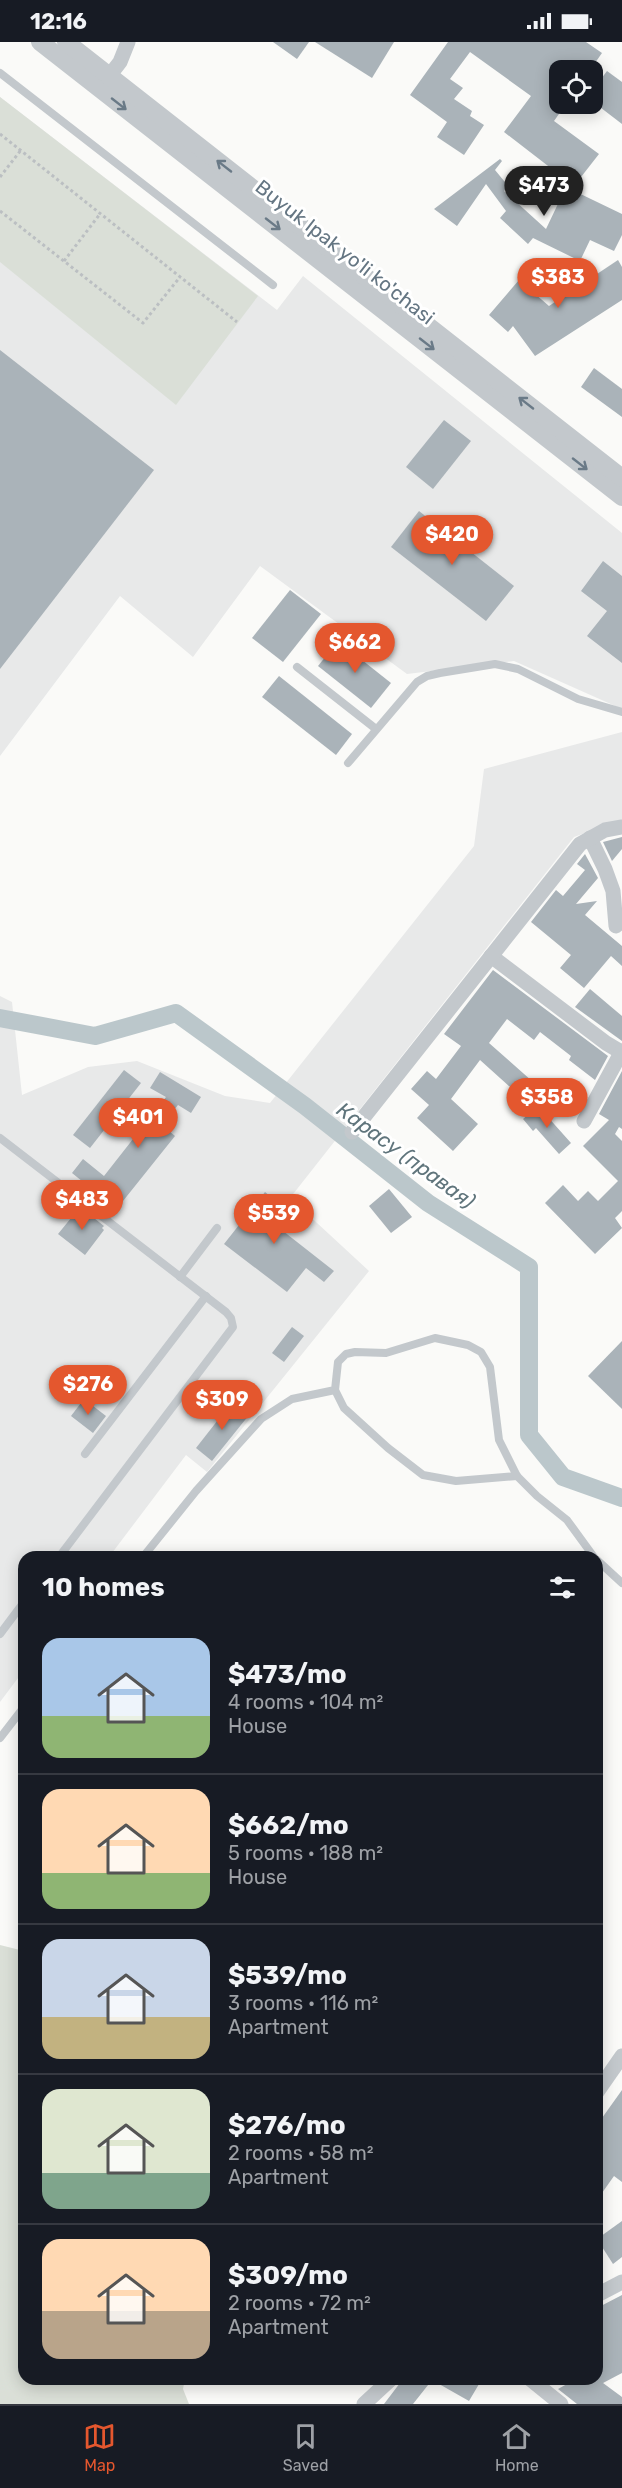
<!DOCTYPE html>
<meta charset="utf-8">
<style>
body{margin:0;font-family:Rubik,sans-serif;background:#242831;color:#f1f3f6;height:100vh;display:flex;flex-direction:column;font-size:22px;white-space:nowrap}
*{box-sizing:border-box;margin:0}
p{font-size:20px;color:#9ea1a6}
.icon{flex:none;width:33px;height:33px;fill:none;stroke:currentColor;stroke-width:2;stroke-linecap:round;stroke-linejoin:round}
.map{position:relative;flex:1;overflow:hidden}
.details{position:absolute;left:18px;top:1509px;width:585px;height:834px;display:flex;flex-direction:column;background:#171b24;border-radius:18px;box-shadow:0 3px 15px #0003}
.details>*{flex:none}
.buttons{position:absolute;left:549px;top:18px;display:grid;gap:12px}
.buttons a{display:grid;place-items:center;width:54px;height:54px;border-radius:12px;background:#171b24;box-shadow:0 3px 15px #0003;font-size:30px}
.price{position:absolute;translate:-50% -51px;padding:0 14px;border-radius:21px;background:#e4572e;color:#fff;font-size:20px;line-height:39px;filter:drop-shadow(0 2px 3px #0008)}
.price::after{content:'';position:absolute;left:50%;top:36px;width:18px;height:14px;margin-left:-9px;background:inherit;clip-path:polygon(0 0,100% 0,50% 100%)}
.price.active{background:#222;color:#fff}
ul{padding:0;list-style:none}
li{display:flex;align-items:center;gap:18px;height:150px;padding:0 24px}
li+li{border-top:2px solid #363941}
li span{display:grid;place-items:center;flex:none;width:168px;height:120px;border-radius:18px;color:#555}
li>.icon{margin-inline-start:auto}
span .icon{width:72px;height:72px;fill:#fffc;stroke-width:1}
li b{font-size:26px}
h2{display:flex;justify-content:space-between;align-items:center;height:72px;padding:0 24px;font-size:26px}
.status{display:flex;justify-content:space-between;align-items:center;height:42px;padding:0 30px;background:#171b24;direction:ltr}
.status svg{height:16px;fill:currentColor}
.tab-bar{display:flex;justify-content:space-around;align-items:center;height:84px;border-top:2px solid #363941;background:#171b24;font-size:16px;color:#9ea1a6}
.tab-bar a{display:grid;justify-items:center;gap:3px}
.tab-bar .active{color:#e4572e}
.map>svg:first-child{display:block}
.built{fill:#e8e9e9}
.green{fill:#dadfd7}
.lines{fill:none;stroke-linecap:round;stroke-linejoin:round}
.canal{stroke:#bbc7cb;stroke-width:18}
.building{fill:#aab3b9}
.path{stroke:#bbbfc2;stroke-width:3;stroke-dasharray:3 3;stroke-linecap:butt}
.service{stroke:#c3c8cc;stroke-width:8}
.minor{stroke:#c3c8cc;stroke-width:15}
.tertiary{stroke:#c3c8cc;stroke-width:18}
.oneway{stroke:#6a7a87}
.labels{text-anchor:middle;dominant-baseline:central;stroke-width:6;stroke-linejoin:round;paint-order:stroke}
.street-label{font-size:20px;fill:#657683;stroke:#fff}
.water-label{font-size:21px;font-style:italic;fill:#60757c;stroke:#fff}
</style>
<div class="status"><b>12:16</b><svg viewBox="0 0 49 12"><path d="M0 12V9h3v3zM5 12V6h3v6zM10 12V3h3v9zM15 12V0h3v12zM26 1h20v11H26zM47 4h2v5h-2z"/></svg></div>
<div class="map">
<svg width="622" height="2362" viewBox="0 0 622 2362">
<rect width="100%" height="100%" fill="#fafaf8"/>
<!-- built -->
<g class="built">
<polygon points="0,55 277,268 303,234 622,491 622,667 514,619 407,632 260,524 193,615 120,554 0,714"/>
<polygon points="622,690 622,778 574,795 290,1156 369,1229 207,1430 186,1413 109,1515 24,1515 24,1628 0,1660 0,954 12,960 22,1053 88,1025 137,1019 225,1054 270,1061 474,804 484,727"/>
</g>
<!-- green -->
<g class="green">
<polygon points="0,55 258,254 176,363 0,220"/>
<polygon points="0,1903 24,1909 24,2337 185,2337 183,2347 189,2362 0,2362"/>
</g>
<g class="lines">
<!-- canal -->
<polyline class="canal" points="0,976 95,994 176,971 305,1064 428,1161 529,1225 529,1393 563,1435 622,1456"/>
</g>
<!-- building -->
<g class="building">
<polygon points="273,0 309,0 297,17"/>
<polygon points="315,0 394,0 372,36"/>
<polygon points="448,0 586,0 602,11 590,28 560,28 560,62 566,62 554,79 599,112 574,144 504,90 531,54 470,10 450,37 463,46 454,57 472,69 470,74 484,83 464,113 437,95 447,80 410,53"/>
<polygon points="607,29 622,40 622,82 592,59 592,49"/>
<polygon points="500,117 502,119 495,128 509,145 504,149 546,187 566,145 622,172 622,193 614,209 590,198 580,219 533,196 528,202 500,176 506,169 486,142 457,184 434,167"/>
<polygon points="618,218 622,225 622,258 535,314 513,284 508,290 489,273 519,238 549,264"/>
<polygon points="0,308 154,428 0,627"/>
<polygon points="594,326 622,347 622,375 581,345"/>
<polygon points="444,378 471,399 433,447 406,425"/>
<polygon points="419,469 514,544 486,579 391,505"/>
<polygon points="603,519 622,534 622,621 587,594 607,569 581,549"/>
<polygon points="290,548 321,572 283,620 252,596"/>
<polygon points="338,599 391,641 371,666 318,624"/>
<polygon points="279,634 352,692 336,713 262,655"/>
<polygon points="622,795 622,807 612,819 603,800"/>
<polygon points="585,812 598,836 576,862 597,859 585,873 622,904 622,924 611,914 584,946 560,926 571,913 531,880 556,848 563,854 585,828 577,822"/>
<polygon points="493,928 608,1014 595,1038 569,1018 571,1014 540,990 534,998 507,977 489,1001 541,1047 528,1061 480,1018 451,1057 478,1082 453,1109 417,1076 429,1063 411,1047 427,1029 436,1037 461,1004 444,992"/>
<polygon points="590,947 622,974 622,999 575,965"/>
<polygon points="124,1028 141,1041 90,1106 73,1093"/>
<polygon points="622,1029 622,1087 619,1085 615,1092 622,1099 622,1169 615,1176 622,1186 595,1212 545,1161 563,1143 578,1159 588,1149 598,1159 618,1139 583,1104 609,1078 599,1072"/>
<polygon points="160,1030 201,1055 191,1071 178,1063 162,1083 175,1094 111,1174 87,1155 93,1148 72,1131 83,1117 104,1134 166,1055 150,1046"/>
<polygon points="538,1064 571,1101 559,1112 536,1086 533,1089 523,1077"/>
<polygon points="389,1147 412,1175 391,1191 369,1164"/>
<polygon points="265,1150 295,1174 283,1189 334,1229 324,1240 306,1226 287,1250 224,1202"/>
<polygon points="80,1165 104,1184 102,1186 104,1188 85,1213 58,1192"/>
<polygon points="292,1285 304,1294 284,1320 272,1311"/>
<polygon points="622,1299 622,1367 588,1334"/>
<polygon points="84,1357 106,1374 93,1391 71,1374"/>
<polygon points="232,1360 249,1373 212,1419 196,1406"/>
<polygon points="622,2048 622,2140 614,2134 597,2158 597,2083"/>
<polygon points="622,2179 622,2215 613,2222 597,2197"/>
<polygon points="622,2253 622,2331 603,2341 622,2355 622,2362 577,2362 558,2347 576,2337 597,2337 597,2266"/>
<polygon points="403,2337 482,2337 469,2359 432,2338 413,2362 384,2362"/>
</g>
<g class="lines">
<!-- path -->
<g class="path">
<polyline points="0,92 237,280"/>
<polyline points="0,135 21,108"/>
<polyline points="0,169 143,281 180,235"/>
<polyline points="64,219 100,172"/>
</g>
<!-- service -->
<g class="service">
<polyline points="0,31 273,243"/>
<polyline points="297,625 376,687"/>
<polyline points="348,721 417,640 427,634 440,631 495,622 518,627 578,657 622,670"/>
<polyline points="0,1096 226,1270 231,1276 233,1285 59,1515"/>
<polyline points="180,1235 217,1186"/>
<polyline points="335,1348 344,1366 388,1406 423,1433 456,1439 517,1434"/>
<polyline points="85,1412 206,1254"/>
<polyline points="143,1515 196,1449 261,1377 292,1357 335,1348 338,1320 346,1312 355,1310 386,1311 435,1296 468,1303 481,1310 490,1325 499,1398 517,1434 537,1454 567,1478 594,1515"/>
<polyline points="597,1518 622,1541"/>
<polyline points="0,1592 24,1560"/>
<polyline points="0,1696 24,1665"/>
</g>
<!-- minor -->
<g class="minor">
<polyline points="103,42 120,20 128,0"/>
<polyline points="590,796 605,827 613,849 616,884"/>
<polyline points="491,914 606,1001 621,1010"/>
<polyline points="584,1079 622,1009"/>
<polyline points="352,1090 580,802 605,788 622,785"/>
<polyline points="597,2050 622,2014"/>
<polyline points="597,2253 622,2240"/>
<polyline points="530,2337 561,2362"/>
<polyline points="364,2362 391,2337"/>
</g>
<!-- tertiary -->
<g class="tertiary">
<polyline points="40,0 622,455"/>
<polyline points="66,0 622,436"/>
</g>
</g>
<!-- one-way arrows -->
<defs><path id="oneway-shaft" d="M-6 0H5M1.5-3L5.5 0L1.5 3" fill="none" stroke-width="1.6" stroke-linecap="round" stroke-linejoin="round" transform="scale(1.5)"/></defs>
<g class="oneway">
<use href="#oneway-shaft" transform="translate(119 62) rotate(38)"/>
<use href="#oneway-shaft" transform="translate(224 124) rotate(-142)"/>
<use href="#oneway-shaft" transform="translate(273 182) rotate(38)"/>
<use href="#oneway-shaft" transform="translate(427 302) rotate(38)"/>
<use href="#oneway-shaft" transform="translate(526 361) rotate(-142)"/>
<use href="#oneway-shaft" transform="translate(580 422) rotate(38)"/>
</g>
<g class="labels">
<!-- street labels -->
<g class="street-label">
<text transform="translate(345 210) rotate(38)">Buyuk Ipak yo'li ko'chasi</text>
</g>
<!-- water labels -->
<g class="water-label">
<text transform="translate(406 1113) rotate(36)">Карасу (правая)</text>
</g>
</g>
</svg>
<div class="buttons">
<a><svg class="icon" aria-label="locate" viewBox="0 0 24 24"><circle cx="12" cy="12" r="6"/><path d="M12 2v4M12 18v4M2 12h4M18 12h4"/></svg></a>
</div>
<b class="price active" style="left:544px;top:175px">$473</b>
<b class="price" style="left:558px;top:267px">$383</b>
<b class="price" style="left:452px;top:524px">$420</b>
<b class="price" style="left:355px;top:632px">$662</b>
<b class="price" style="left:547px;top:1087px">$358</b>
<b class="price" style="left:138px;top:1107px">$401</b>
<b class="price" style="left:82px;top:1189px">$483</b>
<b class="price" style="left:274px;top:1203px">$539</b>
<b class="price" style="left:88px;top:1374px">$276</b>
<b class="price" style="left:222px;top:1389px">$309</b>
<section class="details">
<h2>10 homes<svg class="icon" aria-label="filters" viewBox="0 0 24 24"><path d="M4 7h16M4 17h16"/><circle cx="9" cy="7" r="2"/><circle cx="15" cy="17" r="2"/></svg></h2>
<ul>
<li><span style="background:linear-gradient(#a9c7e8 65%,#8fb573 0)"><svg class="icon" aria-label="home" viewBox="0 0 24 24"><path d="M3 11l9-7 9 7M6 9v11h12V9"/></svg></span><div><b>$473/mo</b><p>4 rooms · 104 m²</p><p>House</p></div></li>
<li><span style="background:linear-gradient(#ffd9b3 70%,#8fb573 0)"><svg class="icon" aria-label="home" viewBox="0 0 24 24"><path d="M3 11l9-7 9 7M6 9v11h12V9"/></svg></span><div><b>$662/mo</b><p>5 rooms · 188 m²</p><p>House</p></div></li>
<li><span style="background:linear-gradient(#c9d6e8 65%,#c2b280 0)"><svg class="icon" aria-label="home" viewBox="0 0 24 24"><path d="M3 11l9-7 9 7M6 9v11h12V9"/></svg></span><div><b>$539/mo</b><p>3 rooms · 116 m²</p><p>Apartment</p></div></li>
<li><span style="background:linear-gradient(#dfe7d0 70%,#7fa58c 0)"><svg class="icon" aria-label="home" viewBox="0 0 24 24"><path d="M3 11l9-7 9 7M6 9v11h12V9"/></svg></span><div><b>$276/mo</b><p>2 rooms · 58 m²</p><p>Apartment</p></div></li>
<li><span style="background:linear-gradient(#ffd9b3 60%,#b9a48a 0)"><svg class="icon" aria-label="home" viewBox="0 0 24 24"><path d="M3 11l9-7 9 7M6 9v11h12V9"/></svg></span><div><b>$309/mo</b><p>2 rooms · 72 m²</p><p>Apartment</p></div></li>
</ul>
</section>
</div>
<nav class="tab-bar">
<a class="active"><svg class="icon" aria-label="map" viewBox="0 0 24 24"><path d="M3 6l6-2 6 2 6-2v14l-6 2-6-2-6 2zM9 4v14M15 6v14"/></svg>Map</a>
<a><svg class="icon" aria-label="saved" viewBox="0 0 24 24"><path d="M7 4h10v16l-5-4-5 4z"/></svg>Saved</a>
<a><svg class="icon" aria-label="home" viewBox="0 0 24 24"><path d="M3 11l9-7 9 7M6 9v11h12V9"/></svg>Home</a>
</nav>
